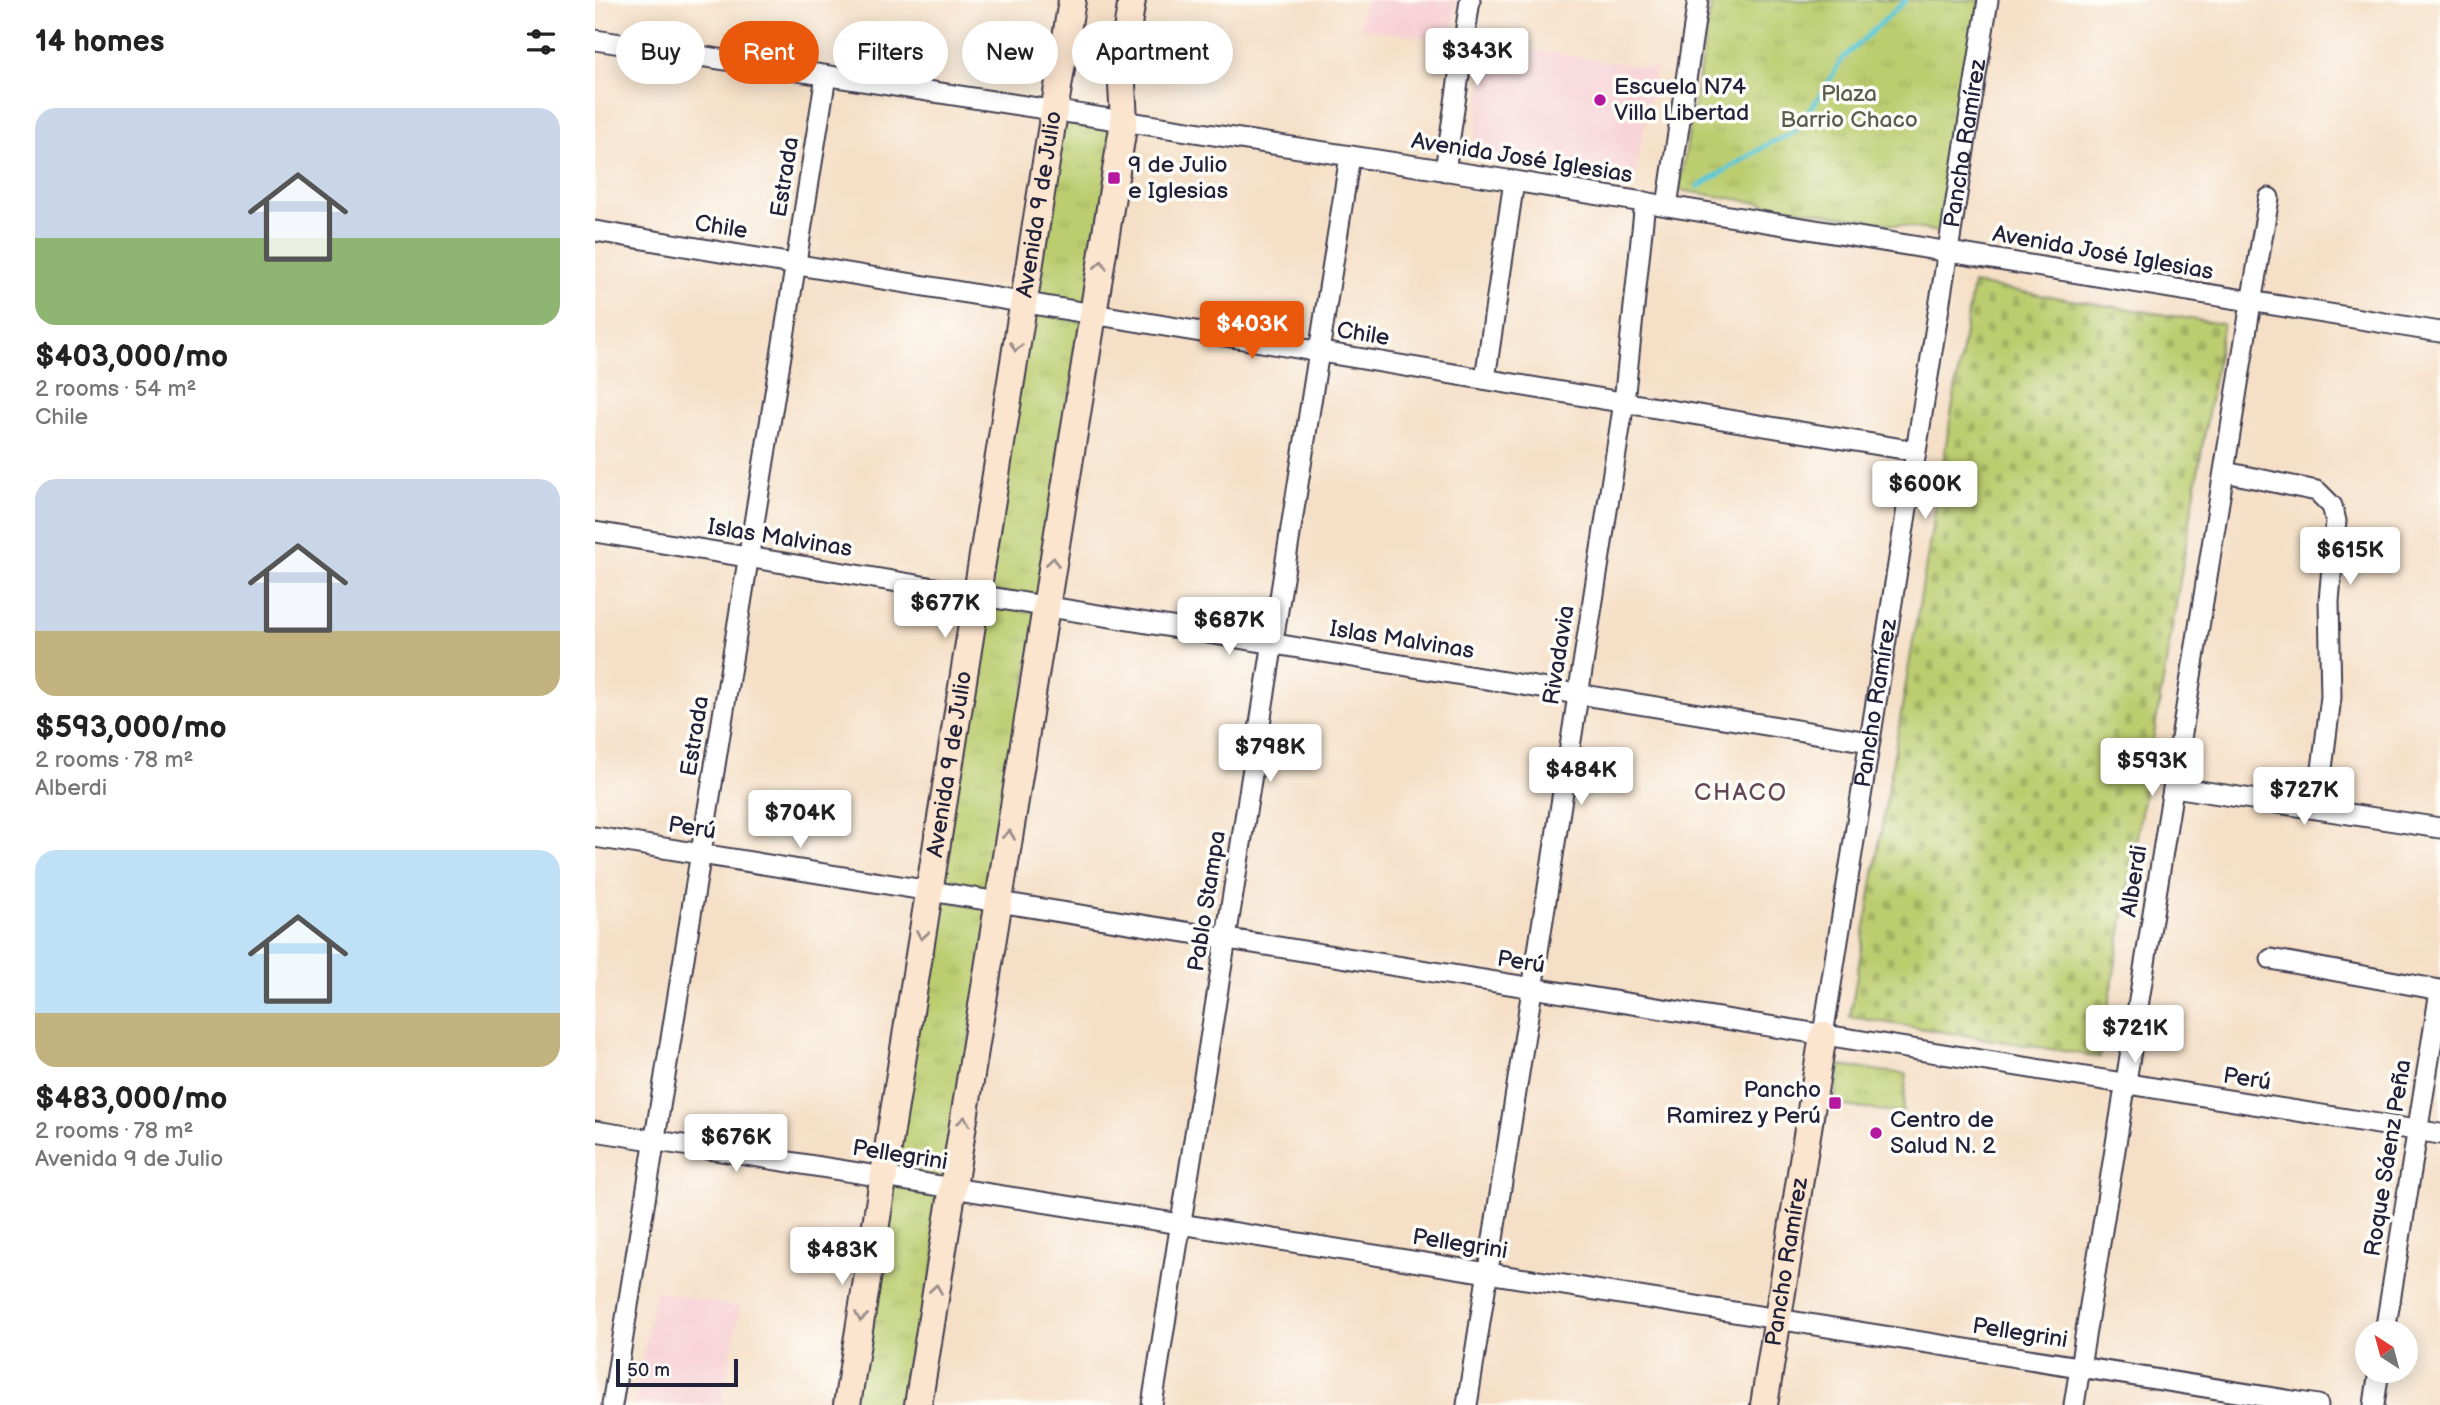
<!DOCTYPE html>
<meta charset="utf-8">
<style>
body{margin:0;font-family:"Balsamiq Sans",sans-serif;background:#f2f2f2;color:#222;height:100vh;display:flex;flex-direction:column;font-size:26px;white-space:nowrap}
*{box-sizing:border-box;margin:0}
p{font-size:23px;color:#767676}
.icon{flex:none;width:38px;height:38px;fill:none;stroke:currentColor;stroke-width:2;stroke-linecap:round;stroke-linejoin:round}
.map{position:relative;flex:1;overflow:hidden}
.panel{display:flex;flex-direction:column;background:#fff;width:595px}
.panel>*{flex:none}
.top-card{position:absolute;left:21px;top:21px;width:665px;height:63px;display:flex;gap:14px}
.needle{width:46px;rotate:324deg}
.controls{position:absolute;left:1760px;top:1320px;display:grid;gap:14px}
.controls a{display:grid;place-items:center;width:63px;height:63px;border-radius:50%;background:#fff;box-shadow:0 4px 18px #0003;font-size:35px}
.scale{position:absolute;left:21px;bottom:18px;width:122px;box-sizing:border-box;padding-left:7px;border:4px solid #22223b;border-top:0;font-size:19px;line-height:24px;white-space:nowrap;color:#22223b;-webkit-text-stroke:5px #fdfcf7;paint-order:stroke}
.price{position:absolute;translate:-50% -60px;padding:0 16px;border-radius:7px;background:#fff;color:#222;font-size:23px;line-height:46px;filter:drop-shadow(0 2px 4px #0008)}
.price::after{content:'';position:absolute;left:50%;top:42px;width:21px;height:16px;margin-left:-10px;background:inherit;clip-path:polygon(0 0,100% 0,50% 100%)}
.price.current{background:#ea580c;color:#fff}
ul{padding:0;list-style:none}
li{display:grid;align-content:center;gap:14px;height:371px;padding:0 35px}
li span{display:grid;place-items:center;height:217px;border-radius:21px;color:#555}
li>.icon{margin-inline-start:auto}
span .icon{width:126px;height:126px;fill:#fffc;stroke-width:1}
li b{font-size:30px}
h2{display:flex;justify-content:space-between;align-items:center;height:84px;padding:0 35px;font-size:30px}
.chip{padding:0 24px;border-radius:32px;background:#fff;box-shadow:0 4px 18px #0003;font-size:24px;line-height:63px}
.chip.current{background:#ea580c;color:#fff}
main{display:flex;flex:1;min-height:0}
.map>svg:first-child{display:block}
.built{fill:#f7cfd4}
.cemetery{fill:url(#cemetery-stones);stroke:#6f7856;stroke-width:2}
.park{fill:url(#park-tufts);stroke:#6f7856;stroke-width:2}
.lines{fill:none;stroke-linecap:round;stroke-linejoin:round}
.stream{stroke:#5cc8d5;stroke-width:5}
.street-casing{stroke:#423e50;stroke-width:23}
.secondary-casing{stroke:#423e50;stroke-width:30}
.street{stroke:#fff;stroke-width:19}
.secondary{stroke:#fce5cf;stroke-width:26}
.oneway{stroke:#9a8d8c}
.poi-dot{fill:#b5179e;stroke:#fdfcf7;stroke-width:2.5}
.labels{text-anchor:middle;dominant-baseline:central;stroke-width:7;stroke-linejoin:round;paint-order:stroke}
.poi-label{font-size:23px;fill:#22223b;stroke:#fdfcf7;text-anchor:start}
.park-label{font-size:23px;fill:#585e4e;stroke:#fdfcf7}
.street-label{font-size:23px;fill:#22223b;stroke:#fdfcf7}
.neighbourhood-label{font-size:24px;letter-spacing:2px;fill:#644858;stroke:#fdfcf7}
</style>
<main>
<section class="panel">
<h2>14 homes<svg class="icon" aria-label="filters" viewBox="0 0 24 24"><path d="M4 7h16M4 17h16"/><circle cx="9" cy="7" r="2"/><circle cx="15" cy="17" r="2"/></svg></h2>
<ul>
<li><span style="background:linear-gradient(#c9d6e8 60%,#8fb573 0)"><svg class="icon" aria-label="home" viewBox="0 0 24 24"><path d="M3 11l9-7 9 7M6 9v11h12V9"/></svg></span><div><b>$403,000/mo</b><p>2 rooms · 54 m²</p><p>Chile</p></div></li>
<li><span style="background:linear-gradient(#c9d6e8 70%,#c2b280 0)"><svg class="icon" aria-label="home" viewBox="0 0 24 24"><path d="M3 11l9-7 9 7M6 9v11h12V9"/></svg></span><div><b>$593,000/mo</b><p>2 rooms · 78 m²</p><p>Alberdi</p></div></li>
<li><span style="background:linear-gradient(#bfe0f5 75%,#c2b280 0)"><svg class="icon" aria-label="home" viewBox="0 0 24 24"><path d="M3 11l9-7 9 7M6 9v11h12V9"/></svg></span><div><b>$483,000/mo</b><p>2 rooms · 78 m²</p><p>Avenida 9 de Julio</p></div></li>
</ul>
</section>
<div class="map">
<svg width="1845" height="1405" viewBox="0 0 1845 1405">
<defs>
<pattern id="cemetery-stones" width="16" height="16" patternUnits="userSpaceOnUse" patternTransform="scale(1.75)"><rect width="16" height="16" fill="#bccd70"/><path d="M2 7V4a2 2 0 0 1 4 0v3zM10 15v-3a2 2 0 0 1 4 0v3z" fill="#a1b062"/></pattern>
<pattern id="park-tufts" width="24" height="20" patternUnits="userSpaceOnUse" patternTransform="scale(1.75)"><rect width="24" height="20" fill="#bccd70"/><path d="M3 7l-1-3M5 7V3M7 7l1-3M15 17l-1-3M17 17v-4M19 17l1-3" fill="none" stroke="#a1b062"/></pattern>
</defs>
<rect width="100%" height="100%" fill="#fdfcf7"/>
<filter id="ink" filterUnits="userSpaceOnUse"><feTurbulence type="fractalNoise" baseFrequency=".0143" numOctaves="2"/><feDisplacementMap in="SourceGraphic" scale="14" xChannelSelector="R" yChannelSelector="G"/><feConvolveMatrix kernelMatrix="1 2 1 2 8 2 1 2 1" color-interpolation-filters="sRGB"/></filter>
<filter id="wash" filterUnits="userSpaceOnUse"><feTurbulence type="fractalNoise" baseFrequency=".00686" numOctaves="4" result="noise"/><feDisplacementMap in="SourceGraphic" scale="28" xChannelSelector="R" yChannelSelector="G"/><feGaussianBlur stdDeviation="1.57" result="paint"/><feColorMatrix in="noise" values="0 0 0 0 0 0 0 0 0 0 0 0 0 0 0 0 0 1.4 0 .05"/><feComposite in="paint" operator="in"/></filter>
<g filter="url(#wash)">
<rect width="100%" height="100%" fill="#f5dfc6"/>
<!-- built -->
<g class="built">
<polygon points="770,0 862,0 856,41 765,28"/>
<polygon points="893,43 1061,69 1039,180 883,156 878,149"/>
<polygon points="60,1291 145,1307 126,1405 39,1405"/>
</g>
<!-- cemetery -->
<polygon class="cemetery" points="1378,284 1628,324 1505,1057 1255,1017"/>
<!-- park -->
<g class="park">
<polygon points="1117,0 1385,0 1345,232 1084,190"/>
<polygon points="464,122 521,130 491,304 437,295"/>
<polygon points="434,312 487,322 445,597 389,590"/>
<polygon points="388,604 442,613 398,893 341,886"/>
<polygon points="340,900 395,908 352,1181 295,1172"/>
<polygon points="1245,1066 1312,1074 1307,1113 1239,1105"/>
<polygon points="292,1184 350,1193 316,1405 257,1405"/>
</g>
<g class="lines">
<!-- stream -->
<polyline class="stream" points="1103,187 1175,143 1198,133 1226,94 1247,59 1311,0"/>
</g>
</g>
<g filter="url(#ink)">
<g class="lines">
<defs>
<g id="street">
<polyline points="0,40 919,181 1845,332"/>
<polyline points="850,171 875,0"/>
<polyline points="1072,206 1103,0"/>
<polyline points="0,231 1320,451"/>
<polyline points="890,379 919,181"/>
<polyline points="1630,472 1722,491 1737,506 1741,521 1734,601 1736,697 1722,809"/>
<polyline points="0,532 1274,742"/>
<polyline points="1579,787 1845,828"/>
<polyline points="0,837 1845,1134"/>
<polyline points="1676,959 1845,990"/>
<path id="s1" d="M1228,1035L1393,0"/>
<polyline points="0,1131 1723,1405"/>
<polyline points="1790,1332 1845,991"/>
<polyline points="17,1405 231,76"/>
<polyline points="557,1405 755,156"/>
<polyline points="872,1405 1029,402 1050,202"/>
<polyline points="1479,1405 1656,303 1674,198"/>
<polyline points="1779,1405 1784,1370"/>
</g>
<g id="secondary">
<path id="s2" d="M252,1405L477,0"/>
<polyline points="323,1405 529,121 526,67 537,0"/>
<path id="s3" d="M1169,1405L1228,1035"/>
</g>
</defs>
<!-- street casing -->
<use href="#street" class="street-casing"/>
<!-- secondary casing -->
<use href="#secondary" class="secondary-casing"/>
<!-- street -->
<use href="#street" class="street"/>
<!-- secondary -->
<use href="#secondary" class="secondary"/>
</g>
<!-- one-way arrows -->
<defs><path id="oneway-chevron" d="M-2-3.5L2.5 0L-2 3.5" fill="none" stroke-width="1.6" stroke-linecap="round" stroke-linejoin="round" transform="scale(1.75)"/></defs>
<g class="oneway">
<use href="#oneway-chevron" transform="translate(506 265) rotate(-81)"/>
<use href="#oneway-chevron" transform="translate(421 347) rotate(99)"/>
<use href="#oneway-chevron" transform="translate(458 562) rotate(-81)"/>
<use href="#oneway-chevron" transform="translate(414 835) rotate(-81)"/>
<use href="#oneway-chevron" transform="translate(327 935) rotate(99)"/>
<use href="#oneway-chevron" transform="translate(369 1121) rotate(-81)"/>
<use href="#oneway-chevron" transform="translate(341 1289) rotate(-81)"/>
<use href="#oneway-chevron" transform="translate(266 1317) rotate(99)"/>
</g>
</g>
<!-- markers -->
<g class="poi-dot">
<circle cx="1005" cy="100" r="7"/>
<rect x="512" y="171" width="14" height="14" rx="3.5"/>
<rect x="1233" y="1096" width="14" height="14" rx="3.5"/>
<circle cx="1281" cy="1133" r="7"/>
</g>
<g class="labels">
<!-- poi labels -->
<g class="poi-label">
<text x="1019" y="87">Escuela N74<tspan x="1019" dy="26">Villa Libertad</tspan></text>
<text x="533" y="165">9 de Julio<tspan x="533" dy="26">e Iglesias</tspan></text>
<text x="1226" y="1090" text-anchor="end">Pancho<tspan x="1226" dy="26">Ramirez y Perú</tspan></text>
<text x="1295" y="1120">Centro de<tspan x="1295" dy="26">Salud N. 2</tspan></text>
</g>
<!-- park labels -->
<g class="park-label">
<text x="1254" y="94">Plaza<tspan x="1254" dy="26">Barrio Chaco</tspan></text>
</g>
<!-- street labels -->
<g class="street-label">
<text stroke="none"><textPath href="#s1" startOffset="903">Pancho Ramírez</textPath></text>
<text transform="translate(927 158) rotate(9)">Avenida José Iglesias</text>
<text transform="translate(190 177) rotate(-81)">Estrada</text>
<text stroke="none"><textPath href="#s2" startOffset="1216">Avenida 9 de Julio</textPath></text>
<text transform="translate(126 227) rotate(9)">Chile</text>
<text transform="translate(1508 253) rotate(10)">Avenida José Iglesias</text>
<text transform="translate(768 334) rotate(9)">Chile</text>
<text transform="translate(185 538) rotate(9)">Islas Malvinas</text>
<text transform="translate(807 640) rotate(9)">Islas Malvinas</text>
<text transform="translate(964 655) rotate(-81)">Rivadavia</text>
<text stroke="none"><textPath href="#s1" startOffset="336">Pancho Ramírez</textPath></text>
<text transform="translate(100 736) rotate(-81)">Estrada</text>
<text stroke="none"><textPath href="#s2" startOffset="649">Avenida 9 de Julio</textPath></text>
<text transform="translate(97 828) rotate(9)">Perú</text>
<text transform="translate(1539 881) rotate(-81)">Alberdi</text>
<text transform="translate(612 901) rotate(-81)">Pablo Stampa</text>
<text transform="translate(926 962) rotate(9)">Perú</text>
<text transform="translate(1652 1079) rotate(9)">Perú</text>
<text transform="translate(305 1155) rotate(9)">Pellegrini</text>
<text transform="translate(1793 1158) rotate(-81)">Roque Sáenz Peña</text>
<text transform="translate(865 1244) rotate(9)">Pellegrini</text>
<text stroke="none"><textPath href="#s3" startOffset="145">Pancho Ramírez</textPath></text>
<text transform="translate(1425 1333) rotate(9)">Pellegrini</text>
</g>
<!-- neighbourhood labels -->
<g class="neighbourhood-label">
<text x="1146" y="792">CHACO</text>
</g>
</g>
</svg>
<div class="controls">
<a><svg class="needle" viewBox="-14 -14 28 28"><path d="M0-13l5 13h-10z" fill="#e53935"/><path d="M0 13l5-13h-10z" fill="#767676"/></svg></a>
</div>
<div class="scale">50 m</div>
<b class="price" style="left:882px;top:88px">$343K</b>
<b class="price current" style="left:657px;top:361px">$403K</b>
<b class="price" style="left:1330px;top:521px">$600K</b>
<b class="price" style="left:1755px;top:587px">$615K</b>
<b class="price" style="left:350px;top:640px">$677K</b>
<b class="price" style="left:634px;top:657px">$687K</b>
<b class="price" style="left:675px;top:784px">$798K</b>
<b class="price" style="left:1557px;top:798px">$593K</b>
<b class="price" style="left:986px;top:807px">$484K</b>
<b class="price" style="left:1709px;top:827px">$727K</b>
<b class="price" style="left:205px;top:850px">$704K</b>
<b class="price" style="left:1540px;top:1065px">$721K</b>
<b class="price" style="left:141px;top:1174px">$676K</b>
<b class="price" style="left:247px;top:1287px">$483K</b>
<div class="top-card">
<a class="chip">Buy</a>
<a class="chip current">Rent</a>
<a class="chip">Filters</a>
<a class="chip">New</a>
<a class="chip">Apartment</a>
</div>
</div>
</main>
